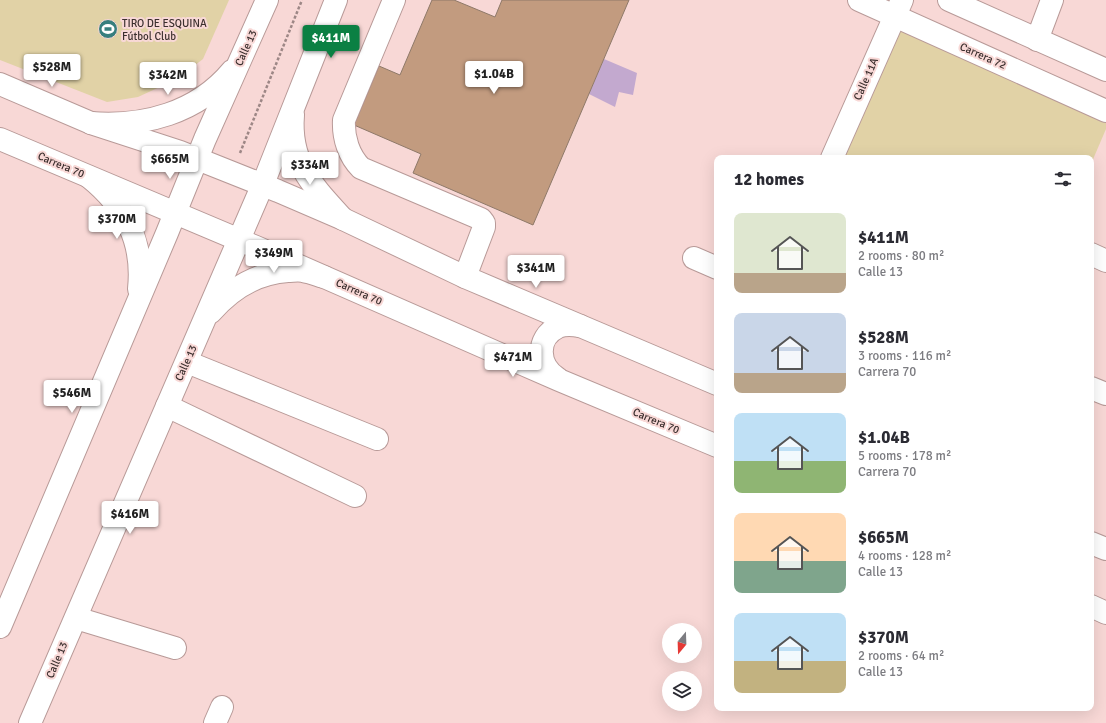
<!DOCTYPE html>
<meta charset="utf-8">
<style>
body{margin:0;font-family:Signika,sans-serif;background:#f2f2f3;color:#2b2b33;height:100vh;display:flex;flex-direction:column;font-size:15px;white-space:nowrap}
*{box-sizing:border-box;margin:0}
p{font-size:13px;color:#7c7c81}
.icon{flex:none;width:22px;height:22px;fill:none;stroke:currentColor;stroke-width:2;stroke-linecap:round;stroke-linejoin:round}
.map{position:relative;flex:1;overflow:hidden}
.panel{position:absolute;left:714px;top:155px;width:380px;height:556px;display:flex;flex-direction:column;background:#fff;border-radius:8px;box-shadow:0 4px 16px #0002}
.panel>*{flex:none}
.needle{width:26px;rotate:199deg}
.buttons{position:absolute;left:662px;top:623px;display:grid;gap:8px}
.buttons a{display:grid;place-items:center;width:40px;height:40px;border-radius:50%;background:#fff;box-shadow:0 4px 16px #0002;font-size:20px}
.price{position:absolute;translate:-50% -34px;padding:0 9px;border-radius:4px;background:#fff;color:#222;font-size:13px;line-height:26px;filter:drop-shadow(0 1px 2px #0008)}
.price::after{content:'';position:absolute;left:50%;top:24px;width:12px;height:9px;margin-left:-6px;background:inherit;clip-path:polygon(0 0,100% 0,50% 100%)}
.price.on{background:#0b8043;color:#fff}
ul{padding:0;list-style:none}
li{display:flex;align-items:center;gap:12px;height:100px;padding:0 20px}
li span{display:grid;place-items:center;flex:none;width:112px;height:80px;border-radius:8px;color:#555}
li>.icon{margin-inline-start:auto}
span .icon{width:48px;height:48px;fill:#fffc;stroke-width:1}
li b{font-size:17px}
h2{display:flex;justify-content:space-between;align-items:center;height:48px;padding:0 20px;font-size:17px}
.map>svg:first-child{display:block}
.green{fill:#e1d2a6}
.water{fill:#c3a9cf}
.building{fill:#c29b7f;stroke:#8e7969}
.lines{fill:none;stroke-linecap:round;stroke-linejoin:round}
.minor-casing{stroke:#b89a98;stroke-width:24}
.major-casing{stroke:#b89a98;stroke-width:24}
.path{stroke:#9d8786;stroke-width:2.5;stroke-dasharray:3 2;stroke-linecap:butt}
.minor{stroke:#fff;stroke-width:22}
.major{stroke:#fff;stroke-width:22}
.labels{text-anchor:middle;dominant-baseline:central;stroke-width:4;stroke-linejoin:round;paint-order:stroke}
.poi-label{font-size:11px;fill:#3b2f2e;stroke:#f8d8d6;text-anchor:start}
.street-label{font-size:11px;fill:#3b2f2e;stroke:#f8d8d6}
</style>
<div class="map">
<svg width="1106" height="723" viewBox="0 0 1106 723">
<rect width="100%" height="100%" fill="#f8d8d6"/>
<!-- green -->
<g class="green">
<polygon points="0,0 229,0 203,59 177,79 138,97 107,102 0,60"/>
<polygon points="894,16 1106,111 1106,129 1091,164 1091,158 832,158"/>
</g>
<!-- water -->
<polygon class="water" points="604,59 637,73 633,95 619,92 615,107 589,94"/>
<!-- building -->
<polygon class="building" points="432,0 454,0 495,17 502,0 629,0 533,225 413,173 421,154 354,125 379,66 400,75"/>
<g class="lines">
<defs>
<g id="minor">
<path d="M394,0L344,120C343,138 349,156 361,168L481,219L484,223V227L465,277"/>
<polyline points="859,0 1106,111"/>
<polyline points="949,0 1106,70"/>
<polyline points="1037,40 1052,0"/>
<polyline points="0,84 91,123 180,152 278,191 343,219 465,277 717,384"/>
<polyline points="0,139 256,247 559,380 717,446"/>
<polyline points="832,158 902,0"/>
<polyline points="1091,254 1106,261"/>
<polyline points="694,258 717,268"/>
<polyline points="187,362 377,439"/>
<path d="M557,378C538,366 535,338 558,327C565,324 573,325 580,326"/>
<polyline points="1091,388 1106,394"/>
<polyline points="167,406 355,496"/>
<polyline points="1091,543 1106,549"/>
<polyline points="1091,606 1106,613"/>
<polyline points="76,618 175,648"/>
<polyline points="215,723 222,707"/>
</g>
<g id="major">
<path d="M293,115C289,163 313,186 343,219"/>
<path d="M91,123C144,127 197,113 232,71"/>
<path d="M89,177C125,206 144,241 139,289"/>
<path d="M211,312C231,289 257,273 288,271C293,271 298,270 303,271C310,272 317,275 324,277"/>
<polyline points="0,627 167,233 205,139 267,0"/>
<polyline points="30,723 263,184 336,0"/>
</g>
</defs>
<!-- minor casing -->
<use href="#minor" class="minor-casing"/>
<!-- major casing -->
<use href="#major" class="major-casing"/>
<!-- path -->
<polyline class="path" points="240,153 302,0"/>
<!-- minor -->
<use href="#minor" class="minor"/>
<!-- major -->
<use href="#major" class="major"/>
</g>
<!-- icons -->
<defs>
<symbol id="stadium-disc" viewBox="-11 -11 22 22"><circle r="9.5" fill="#377f7e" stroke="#f8d8d6"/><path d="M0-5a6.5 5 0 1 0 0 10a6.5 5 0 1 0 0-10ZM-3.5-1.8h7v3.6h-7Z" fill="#fff"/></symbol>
</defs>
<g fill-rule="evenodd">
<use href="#stadium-disc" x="97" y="18" width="22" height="22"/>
</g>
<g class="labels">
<!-- poi labels -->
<g class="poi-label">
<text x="122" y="23">TIRO DE ESQUINA<tspan x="122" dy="13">Fútbol Club</tspan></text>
</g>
<!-- street labels -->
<g class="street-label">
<text transform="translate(246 48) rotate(-66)">Calle 13</text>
<text transform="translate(983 56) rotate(24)">Carrera 72</text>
<text transform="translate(866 79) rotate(-66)">Calle 11A</text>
<text transform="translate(61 165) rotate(23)">Carrera 70</text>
<text transform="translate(359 292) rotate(24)">Carrera 70</text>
<text transform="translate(186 363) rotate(-66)">Calle 13</text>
<text transform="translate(656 421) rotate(23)">Carrera 70</text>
<text transform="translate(57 660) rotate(-67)">Calle 13</text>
</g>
</g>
</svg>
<div class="buttons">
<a><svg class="needle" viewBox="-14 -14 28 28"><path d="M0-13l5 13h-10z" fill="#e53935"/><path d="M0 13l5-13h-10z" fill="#7c7c81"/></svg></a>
<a><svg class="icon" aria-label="layers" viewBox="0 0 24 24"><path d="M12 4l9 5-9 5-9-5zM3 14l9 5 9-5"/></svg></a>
</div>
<b class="price on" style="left:331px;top:59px">$411M</b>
<b class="price" style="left:52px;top:88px">$528M</b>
<b class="price" style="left:494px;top:95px">$1.04B</b>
<b class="price" style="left:168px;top:96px">$342M</b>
<b class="price" style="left:170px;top:180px">$665M</b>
<b class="price" style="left:310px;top:186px">$334M</b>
<b class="price" style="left:117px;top:240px">$370M</b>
<b class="price" style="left:274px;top:274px">$349M</b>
<b class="price" style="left:536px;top:289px">$341M</b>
<b class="price" style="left:513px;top:378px">$471M</b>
<b class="price" style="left:72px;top:414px">$546M</b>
<b class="price" style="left:130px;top:535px">$416M</b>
<section class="panel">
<h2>12 homes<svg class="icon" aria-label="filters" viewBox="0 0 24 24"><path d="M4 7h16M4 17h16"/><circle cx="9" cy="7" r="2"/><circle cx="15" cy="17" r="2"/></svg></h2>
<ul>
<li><span style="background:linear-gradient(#dfe7d0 75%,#b9a48a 0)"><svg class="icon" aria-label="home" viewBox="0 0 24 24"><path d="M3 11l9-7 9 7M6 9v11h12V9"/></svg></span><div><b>$411M</b><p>2 rooms · 80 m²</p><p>Calle 13</p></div></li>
<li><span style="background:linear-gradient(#c9d6e8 75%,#b9a48a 0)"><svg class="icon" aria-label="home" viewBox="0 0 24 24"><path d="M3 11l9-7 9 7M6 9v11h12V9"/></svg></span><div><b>$528M</b><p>3 rooms · 116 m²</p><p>Carrera 70</p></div></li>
<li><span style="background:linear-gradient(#bfe0f5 60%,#8fb573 0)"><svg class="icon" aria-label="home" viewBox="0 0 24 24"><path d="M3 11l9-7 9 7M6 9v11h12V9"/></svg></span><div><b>$1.04B</b><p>5 rooms · 178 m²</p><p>Carrera 70</p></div></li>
<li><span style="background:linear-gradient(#ffd9b3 60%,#7fa58c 0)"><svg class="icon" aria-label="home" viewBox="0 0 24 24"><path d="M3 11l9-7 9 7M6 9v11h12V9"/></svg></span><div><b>$665M</b><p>4 rooms · 128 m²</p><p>Calle 13</p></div></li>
<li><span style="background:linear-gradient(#bfe0f5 60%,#c2b280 0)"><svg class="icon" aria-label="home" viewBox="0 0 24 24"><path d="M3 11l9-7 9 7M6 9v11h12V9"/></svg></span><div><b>$370M</b><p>2 rooms · 64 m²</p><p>Calle 13</p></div></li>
</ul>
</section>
</div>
